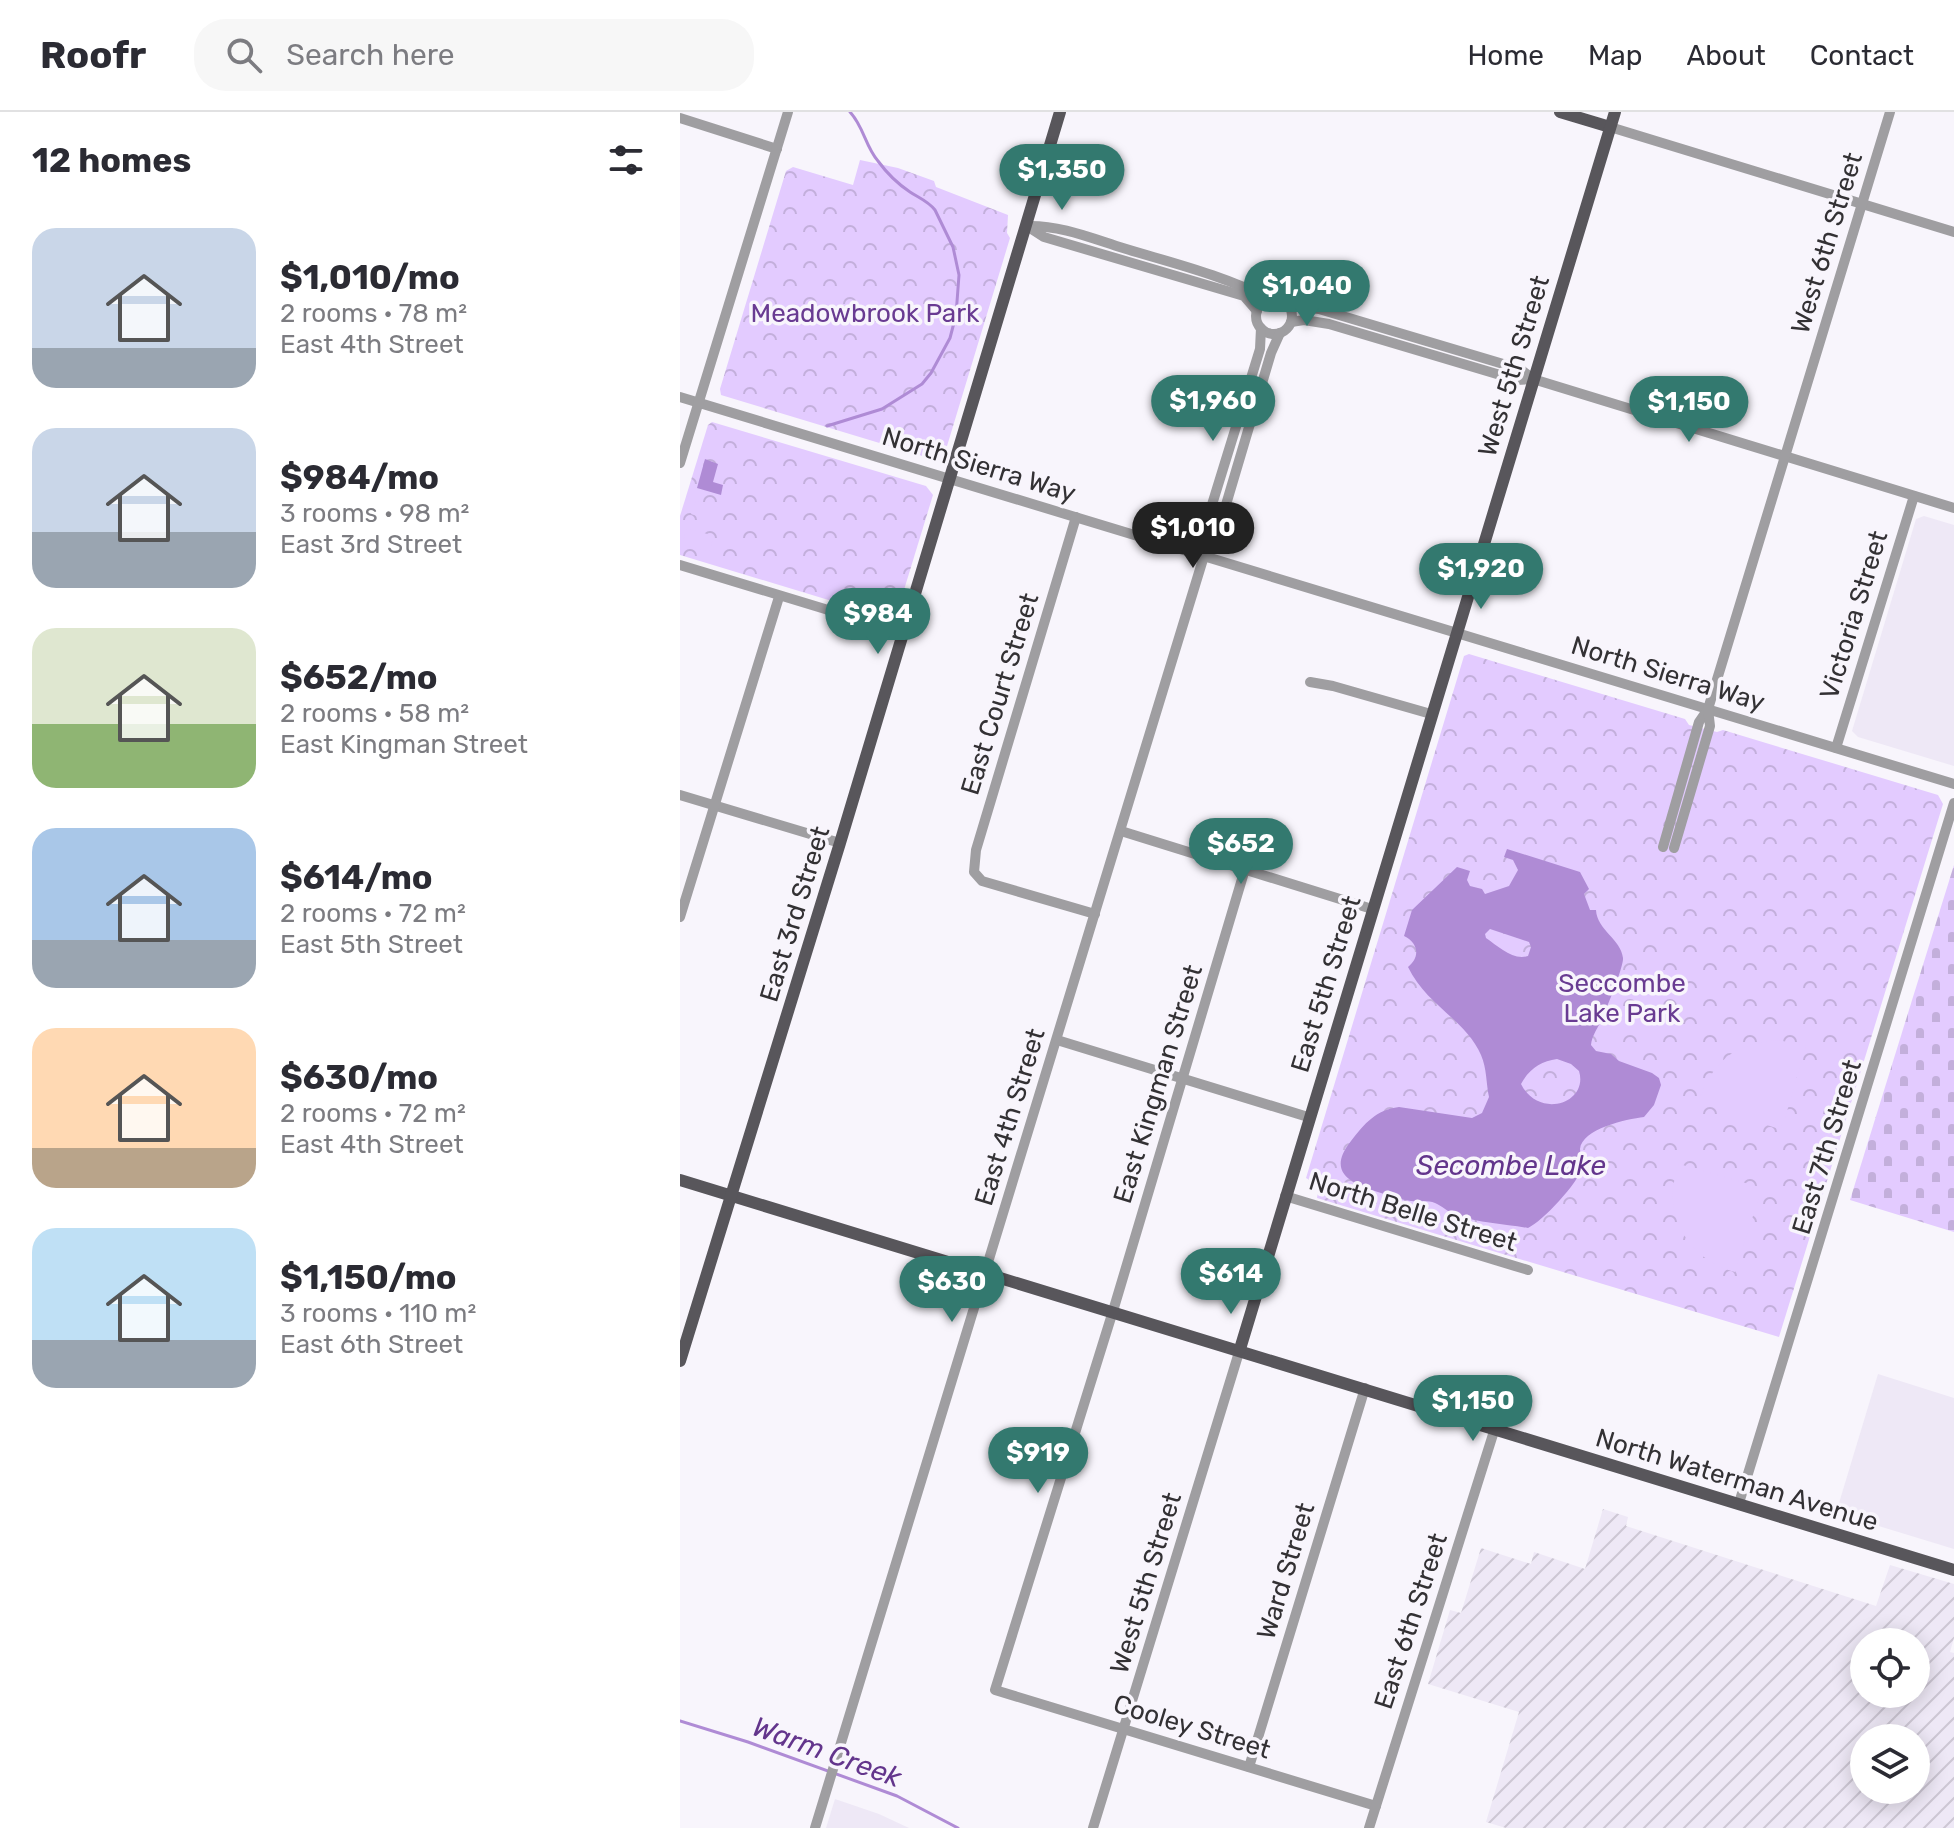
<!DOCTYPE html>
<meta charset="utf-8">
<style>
body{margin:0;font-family:Rubik,sans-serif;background:#f7f7f7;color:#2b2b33;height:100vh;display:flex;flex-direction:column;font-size:30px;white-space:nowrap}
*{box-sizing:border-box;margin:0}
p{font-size:26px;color:#7c7c81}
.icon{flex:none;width:44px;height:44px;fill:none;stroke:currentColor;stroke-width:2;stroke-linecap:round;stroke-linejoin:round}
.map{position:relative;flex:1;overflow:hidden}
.side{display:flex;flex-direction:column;background:#fff;width:680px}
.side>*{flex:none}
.tools{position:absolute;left:1170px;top:1516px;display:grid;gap:16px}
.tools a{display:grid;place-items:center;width:80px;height:80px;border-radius:50%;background:#fff;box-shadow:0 4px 20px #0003;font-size:40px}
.price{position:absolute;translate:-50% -68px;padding:0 18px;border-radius:28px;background:#33796f;color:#fff;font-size:26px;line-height:52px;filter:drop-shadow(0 2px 4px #0008)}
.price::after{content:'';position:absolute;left:50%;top:48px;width:24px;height:18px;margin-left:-12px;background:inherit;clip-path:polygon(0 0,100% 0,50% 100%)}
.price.current{background:#222;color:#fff}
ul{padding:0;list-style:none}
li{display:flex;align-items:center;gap:24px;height:200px;padding:0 32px}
li span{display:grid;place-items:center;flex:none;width:224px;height:160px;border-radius:24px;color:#555}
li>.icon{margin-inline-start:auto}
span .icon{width:96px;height:96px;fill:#fffc;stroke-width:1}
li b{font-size:34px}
h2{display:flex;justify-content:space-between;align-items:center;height:96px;padding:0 32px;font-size:34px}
header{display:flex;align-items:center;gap:48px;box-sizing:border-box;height:112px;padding:0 40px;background:#fff;border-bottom:2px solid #e1e1e2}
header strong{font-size:38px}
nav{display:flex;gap:44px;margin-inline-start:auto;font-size:28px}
.search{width:560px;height:72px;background:#f7f7f7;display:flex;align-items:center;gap:20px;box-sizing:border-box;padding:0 28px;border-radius:32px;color:#7c7c81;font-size:30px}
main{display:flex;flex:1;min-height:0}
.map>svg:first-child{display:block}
.built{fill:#eee8f6}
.industrial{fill:url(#industrial-furrows);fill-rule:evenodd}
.cemetery{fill:url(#cemetery-stones)}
.park{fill:url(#park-crowns)}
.garden{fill:#e3cbff}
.water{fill:#af8bd5;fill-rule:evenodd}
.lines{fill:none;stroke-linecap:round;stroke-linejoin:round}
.stream{stroke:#af8bd5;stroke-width:3}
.minor{stroke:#9f9ea1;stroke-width:10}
.major{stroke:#58565b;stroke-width:12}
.labels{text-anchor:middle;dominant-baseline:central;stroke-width:7;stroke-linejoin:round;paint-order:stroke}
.street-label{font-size:26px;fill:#333134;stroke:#f8f5fc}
.park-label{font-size:26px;fill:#693b92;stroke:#f8f5fc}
.water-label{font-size:28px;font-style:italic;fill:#63358c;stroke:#f8f5fc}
</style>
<header>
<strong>Roofr</strong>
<div class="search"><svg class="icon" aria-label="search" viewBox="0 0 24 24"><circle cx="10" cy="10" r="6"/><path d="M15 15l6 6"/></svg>Search here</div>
<nav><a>Home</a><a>Map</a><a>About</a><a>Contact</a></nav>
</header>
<main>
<section class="side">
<h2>12 homes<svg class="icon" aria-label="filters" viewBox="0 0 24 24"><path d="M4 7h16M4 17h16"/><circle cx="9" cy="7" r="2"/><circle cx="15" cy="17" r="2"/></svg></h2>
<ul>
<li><span style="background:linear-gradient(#c9d6e8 75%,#9aa5b1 0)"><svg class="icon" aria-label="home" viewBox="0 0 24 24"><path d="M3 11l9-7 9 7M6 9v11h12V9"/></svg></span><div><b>$1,010/mo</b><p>2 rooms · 78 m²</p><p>East 4th Street</p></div></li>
<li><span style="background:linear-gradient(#c9d6e8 65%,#9aa5b1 0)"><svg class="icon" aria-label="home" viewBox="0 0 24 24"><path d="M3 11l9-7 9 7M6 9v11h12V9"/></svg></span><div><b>$984/mo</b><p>3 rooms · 98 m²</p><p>East 3rd Street</p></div></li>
<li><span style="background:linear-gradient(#dfe7d0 60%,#8fb573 0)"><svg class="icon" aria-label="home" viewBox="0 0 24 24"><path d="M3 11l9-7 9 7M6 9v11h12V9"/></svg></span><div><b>$652/mo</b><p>2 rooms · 58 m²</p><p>East Kingman Street</p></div></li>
<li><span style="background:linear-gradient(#a9c7e8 70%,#9aa5b1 0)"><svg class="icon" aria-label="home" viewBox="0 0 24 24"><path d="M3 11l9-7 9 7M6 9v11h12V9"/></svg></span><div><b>$614/mo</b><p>2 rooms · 72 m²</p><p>East 5th Street</p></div></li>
<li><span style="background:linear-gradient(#ffd9b3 75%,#b9a48a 0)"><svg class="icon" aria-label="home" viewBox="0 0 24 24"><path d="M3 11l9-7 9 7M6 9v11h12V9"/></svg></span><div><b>$630/mo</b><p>2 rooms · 72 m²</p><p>East 4th Street</p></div></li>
<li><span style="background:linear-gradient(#bfe0f5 70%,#9aa5b1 0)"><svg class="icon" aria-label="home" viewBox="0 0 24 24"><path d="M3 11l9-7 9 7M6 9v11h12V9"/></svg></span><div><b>$1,150/mo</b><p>3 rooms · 110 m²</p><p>East 6th Street</p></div></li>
</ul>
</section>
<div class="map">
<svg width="1274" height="1716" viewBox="0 0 1274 1716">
<defs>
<pattern id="industrial-furrows" width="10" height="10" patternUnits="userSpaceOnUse" patternTransform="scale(2)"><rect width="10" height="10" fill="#eee8f6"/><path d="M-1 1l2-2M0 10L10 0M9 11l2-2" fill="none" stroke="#cdc7d4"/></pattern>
<pattern id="cemetery-stones" width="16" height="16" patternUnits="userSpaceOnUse" patternTransform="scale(2)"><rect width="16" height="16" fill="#e3cbff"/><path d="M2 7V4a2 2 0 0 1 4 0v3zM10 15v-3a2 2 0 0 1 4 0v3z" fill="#c3afdb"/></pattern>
<pattern id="park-crowns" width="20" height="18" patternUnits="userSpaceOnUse" patternTransform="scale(2)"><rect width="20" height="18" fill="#e3cbff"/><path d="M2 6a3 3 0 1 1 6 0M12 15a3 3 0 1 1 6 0" fill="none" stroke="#c3afdb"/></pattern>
</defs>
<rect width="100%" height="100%" fill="#f8f5fc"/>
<!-- built -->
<g class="built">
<polygon points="1244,404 1274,413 1274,654 1178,625 1172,619 1236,407"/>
<polygon points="1198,1262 1274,1286 1274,1437 1156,1401"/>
<polygon points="155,1687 199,1702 229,1716 146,1716"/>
</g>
<!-- industrial -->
<path class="industrial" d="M923,1397L948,1405L946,1414L1196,1494L1210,1453L1274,1472V1526L1270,1540L1274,1541V1716H826L806,1710L839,1600L748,1572L770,1498L781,1501L801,1436L851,1452L854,1440L905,1457ZM1184,1530H1236V1582H1184ZM1184,1626H1236V1678H1184Z"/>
<!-- cemetery -->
<polygon class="cemetery" points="1274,753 1274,1120 1170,1088"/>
<!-- park -->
<g class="park">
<polygon points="180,48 218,56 254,69 256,75 328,103 327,121 330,126 264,344 259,349 41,283 40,277 106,59 113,55 173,73"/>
<polygon points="32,310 246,374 253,383 216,504 211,507 0,443 0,404 28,313"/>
<polygon points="789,542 1005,607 1009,613 1037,620 1043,618 1258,683 1263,692 1099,1225 637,1086 638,1080 633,1070 626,1066 784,544"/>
</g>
<!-- garden -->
<g class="garden">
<polygon points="16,389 45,398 41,412 11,402"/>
<polygon points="7,416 34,424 29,440 2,432"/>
<path d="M1098,928L1126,934L1103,1013L1096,1016L1018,990C1034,948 1053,932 1098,928Z"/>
<path d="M999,1052L1076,1074L1080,1082L1055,1160C1007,1147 980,1100 999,1052Z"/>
</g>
<!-- water -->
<g class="water">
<polygon points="25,347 38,352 33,370 43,373 41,383 17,376"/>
<path d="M827,737L900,760L909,777L904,782L910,798H916C917,818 941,827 943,846C944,854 925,901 920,911C916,919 912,924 911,933L916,939L931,942L939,949L972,961L979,966L981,973L974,993L964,1005C946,1007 902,1017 900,1037C900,1043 903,1049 902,1056C898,1071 863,1109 848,1116C825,1112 799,1111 776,1103C768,1100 762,1094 755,1091C748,1088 738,1090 731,1089C721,1088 711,1084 701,1081C673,1072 645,1062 671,1029C685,1011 696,998 719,995L792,1006L802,1001L809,985C806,971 807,957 801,943C786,908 746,893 728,855C740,846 739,831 724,824L732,798L777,755L790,759L787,768L790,774L802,777L805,782L829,774L838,758L833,748L824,745ZM810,817L849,830L851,835L848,844C833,849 818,834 806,826L805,822ZM877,947L891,952L899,959C909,991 859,1008 841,972C849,957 861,949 877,947Z"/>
</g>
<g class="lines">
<!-- stream -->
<g class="stream">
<path d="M147,314L202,297L242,272L251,261L270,226L276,203L279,163L273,135L255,98C248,89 239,86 230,80C218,72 206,60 198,49C185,34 184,15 170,0"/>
<polyline points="0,1609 68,1630 217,1684 278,1716"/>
</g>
<!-- minor -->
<g class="minor">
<polyline points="0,6 97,37"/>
<polyline points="930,15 1274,120"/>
<path d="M347,114C380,113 411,126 443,136C492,151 543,163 589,187"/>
<polyline points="347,114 364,125 564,184 577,199"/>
<circle cx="594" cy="204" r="18"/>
<polyline points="609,194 639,197 840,257 853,267"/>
<polyline points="611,210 624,208 649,212 837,268 853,267 1274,396"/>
<polyline points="0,285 1274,672"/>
<polyline points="0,351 108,0"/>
<polyline points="396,405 296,738 294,760 302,769 415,802"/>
<polyline points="524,444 522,425 580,237 581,216"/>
<polyline points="0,453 224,521"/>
<polyline points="630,570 653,574 751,602"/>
<polyline points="1156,636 1234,384"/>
<polyline points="0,683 160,731"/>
<polyline points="441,719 692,797"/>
<polyline points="983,735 1019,610 1028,597 1210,0"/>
<polyline points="994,736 1030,614 1028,597"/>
<polyline points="565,757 433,1199 315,1578 696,1694"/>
<polyline points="0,805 99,485"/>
<polyline points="377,928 628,1005"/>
<polyline points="605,1084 848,1158"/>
<polyline points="1059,1391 1274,691"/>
<polyline points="569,1655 685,1276"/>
<polyline points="135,1716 524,444 537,423 591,241 600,221"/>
<polyline points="413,1716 560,1237"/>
<polyline points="689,1716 815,1316"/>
</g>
<!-- major -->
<g class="major">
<polyline points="880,0 930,15"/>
<polyline points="0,1068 1274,1458"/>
<polyline points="560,1237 935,0"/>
<polyline points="0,1249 160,731 380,0"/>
</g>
</g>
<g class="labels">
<!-- street labels -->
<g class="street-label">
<text transform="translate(1147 131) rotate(-73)">West 6th Street</text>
<text transform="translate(834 254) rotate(-73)">West 5th Street</text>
<text transform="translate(299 353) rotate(17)">North Sierra Way</text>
<text transform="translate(1174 503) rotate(-73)">Victoria Street</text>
<text transform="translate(988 562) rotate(17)">North Sierra Way</text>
<text transform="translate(320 582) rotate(-73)">East Court Street</text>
<text transform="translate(115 802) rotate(-73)">East 3rd Street</text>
<text transform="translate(646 872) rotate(-73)">East 5th Street</text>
<text transform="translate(478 972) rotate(-73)">East Kingman Street</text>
<text transform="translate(330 1005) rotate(-73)">East 4th Street</text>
<text transform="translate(1147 1035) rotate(-73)">East 7th Street</text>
<text transform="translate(733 1100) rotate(17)">North Belle Street</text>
<text transform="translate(1057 1368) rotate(17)">North Waterman Avenue</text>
<text transform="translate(606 1459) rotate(-73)">Ward Street</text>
<text transform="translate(466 1471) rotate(-73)">West 5th Street</text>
<text transform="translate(731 1509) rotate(-72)">East 6th Street</text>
<text transform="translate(512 1615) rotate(17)">Cooley Street</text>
</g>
<!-- park labels -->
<g class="park-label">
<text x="185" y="201">Meadowbrook Park</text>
<text x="942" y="871">Seccombe<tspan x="942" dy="30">Lake Park</tspan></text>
</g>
<!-- water labels -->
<g class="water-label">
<text x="831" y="1053">Secombe Lake</text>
<text transform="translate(147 1640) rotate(20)">Warm Creek</text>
</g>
</g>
</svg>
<div class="tools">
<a><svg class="icon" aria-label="locate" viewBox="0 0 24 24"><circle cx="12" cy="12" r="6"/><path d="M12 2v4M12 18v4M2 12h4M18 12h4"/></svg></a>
<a><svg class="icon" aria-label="layers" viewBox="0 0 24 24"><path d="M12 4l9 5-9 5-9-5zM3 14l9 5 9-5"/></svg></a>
</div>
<b class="price" style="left:382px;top:100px">$1,350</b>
<b class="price" style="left:627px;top:216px">$1,040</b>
<b class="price" style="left:533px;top:331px">$1,960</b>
<b class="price" style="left:1009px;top:332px">$1,150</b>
<b class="price current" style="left:513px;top:458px">$1,010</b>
<b class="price" style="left:801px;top:499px">$1,920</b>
<b class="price" style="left:198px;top:544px">$984</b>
<b class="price" style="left:561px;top:774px">$652</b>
<b class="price" style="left:551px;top:1204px">$614</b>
<b class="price" style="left:272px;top:1212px">$630</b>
<b class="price" style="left:793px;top:1331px">$1,150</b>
<b class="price" style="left:358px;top:1383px">$919</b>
</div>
</main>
